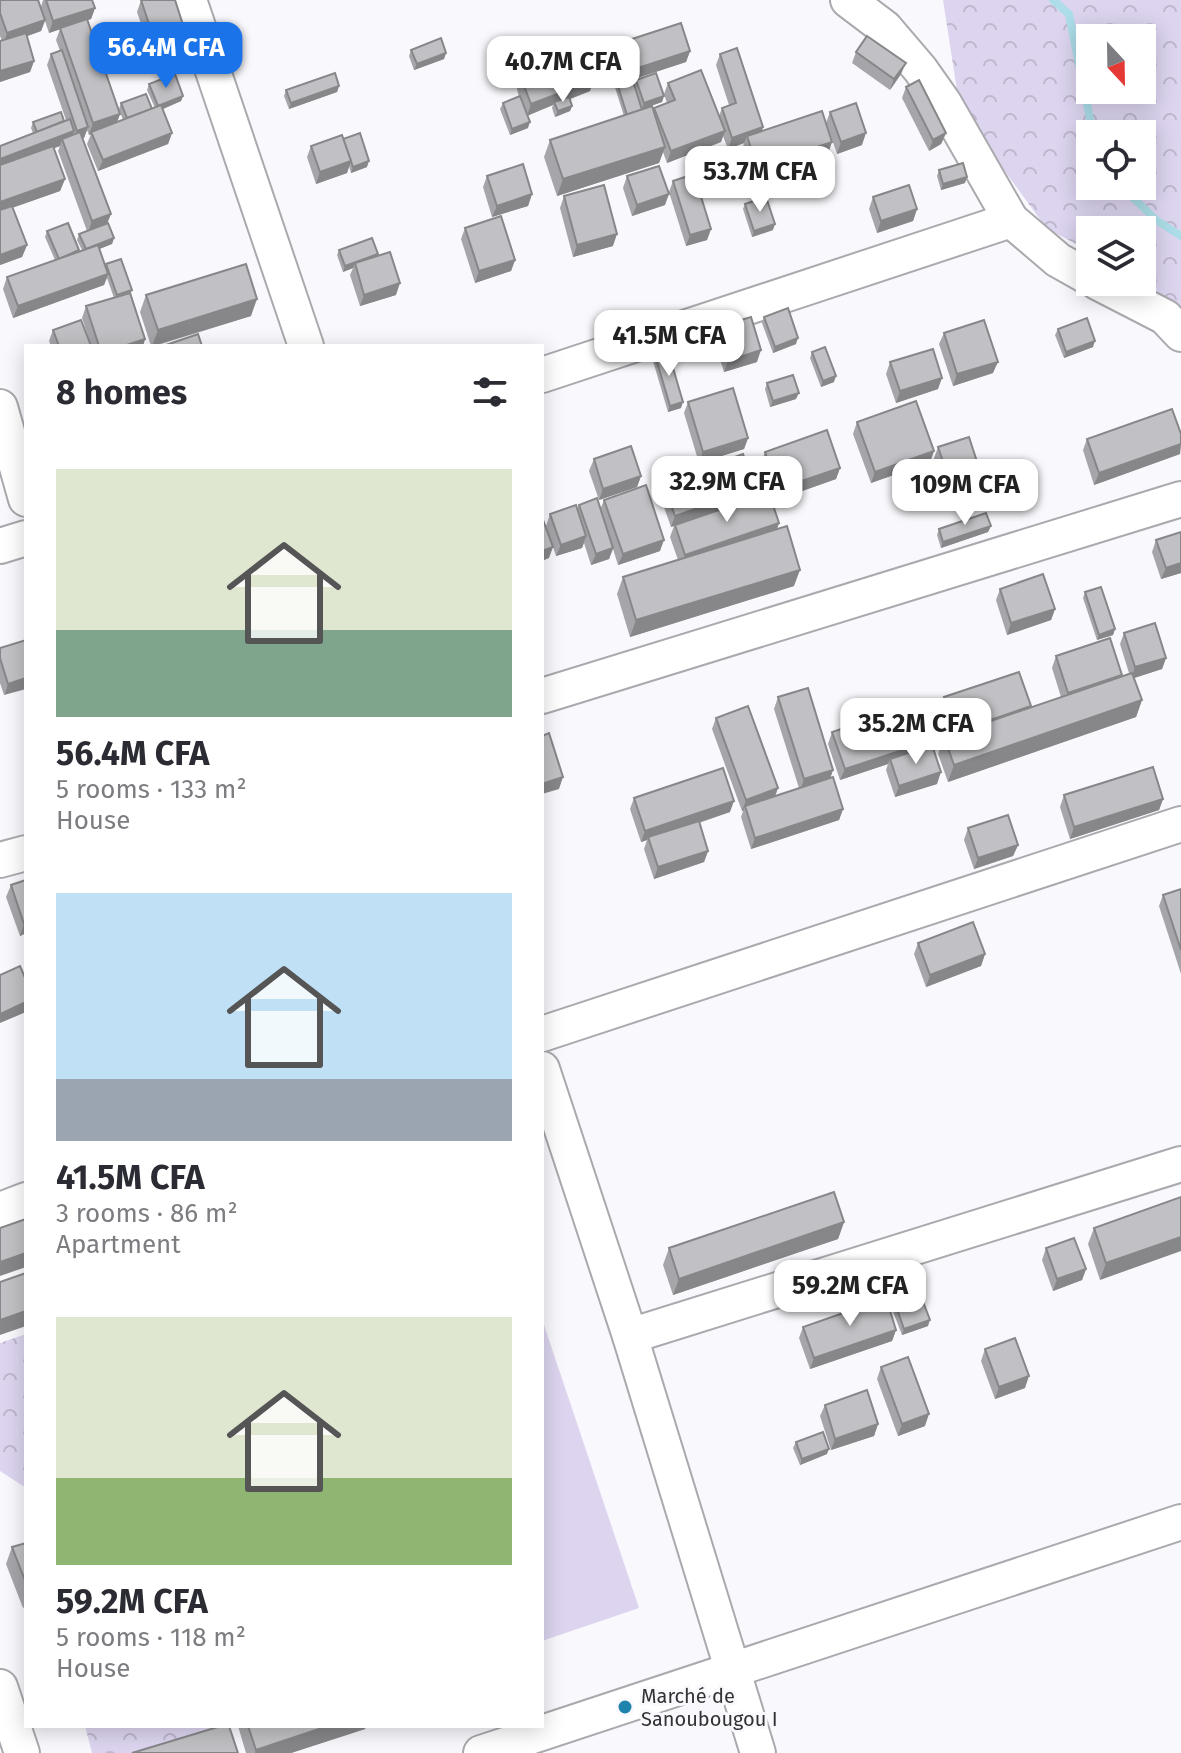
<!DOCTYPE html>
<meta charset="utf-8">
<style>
body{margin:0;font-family:"Fira Sans",sans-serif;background:#f2f2f3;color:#2b2b33;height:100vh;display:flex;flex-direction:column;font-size:30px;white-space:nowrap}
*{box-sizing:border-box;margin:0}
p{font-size:26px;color:#7c7c81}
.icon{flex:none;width:44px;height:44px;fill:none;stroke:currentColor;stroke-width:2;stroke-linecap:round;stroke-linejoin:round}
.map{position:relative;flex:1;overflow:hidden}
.panel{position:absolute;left:24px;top:344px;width:520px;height:1384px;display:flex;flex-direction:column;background:#fff;border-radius:0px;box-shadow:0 4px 20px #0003}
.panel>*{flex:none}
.needle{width:52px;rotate:158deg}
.tools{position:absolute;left:1076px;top:24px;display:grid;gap:16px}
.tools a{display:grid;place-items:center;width:80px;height:80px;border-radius:0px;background:#fff;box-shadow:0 4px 20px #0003;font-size:40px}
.price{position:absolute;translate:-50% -68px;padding:0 18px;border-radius:16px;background:#fff;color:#222;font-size:26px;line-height:52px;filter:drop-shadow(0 2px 4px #0008)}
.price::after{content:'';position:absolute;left:50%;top:48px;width:24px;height:18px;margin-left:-12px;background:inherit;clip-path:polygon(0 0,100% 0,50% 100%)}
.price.current{background:#1a73e8;color:#fff}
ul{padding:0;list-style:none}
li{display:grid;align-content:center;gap:16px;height:424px;padding:0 32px}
li span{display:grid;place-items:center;height:248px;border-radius:0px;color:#555}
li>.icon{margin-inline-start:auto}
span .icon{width:144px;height:144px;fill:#fffc;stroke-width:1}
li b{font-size:34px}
h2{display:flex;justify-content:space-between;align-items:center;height:96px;padding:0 32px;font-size:34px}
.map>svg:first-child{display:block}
.forest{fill:url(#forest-crowns);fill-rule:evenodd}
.pitch{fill:#ddd5f0}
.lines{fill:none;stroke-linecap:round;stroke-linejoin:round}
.stream{stroke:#acdde8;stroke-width:8}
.minor-casing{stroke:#aaa9ad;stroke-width:38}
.minor{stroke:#fff;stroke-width:34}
.wall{fill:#a6a5a9}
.shaded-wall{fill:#878689}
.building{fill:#c1c0c4;stroke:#878689;stroke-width:2}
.poi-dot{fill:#1e84ae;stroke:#f9f8fc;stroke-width:3}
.labels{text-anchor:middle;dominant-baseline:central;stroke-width:6;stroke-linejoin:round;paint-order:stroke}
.poi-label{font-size:20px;fill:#323133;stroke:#f9f8fc;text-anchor:start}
</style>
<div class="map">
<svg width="1181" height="1753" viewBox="0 0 1181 1753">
<defs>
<pattern id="forest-crowns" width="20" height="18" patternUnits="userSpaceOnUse" patternTransform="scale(2)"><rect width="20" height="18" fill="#ddd5f0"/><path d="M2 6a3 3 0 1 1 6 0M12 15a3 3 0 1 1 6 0" fill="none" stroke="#beb7ce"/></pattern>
</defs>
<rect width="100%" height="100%" fill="#f9f8fc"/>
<!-- forest -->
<g class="forest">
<path d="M943,0H1181V318L1148,281L1142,278V230H1090V251L1047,229L960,110ZM1090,38H1142V90H1090ZM1090,134H1142V186H1090Z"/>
<polygon points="26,1334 26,1485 23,1486 0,1471 0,1343"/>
<polygon points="85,1726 227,1726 142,1753 92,1753"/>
</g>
<!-- pitch -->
<polygon class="pitch" points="542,1319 639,1608 542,1641"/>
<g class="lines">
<!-- stream -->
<g class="stream">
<polyline points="1053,0 1069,14 1093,134"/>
<polyline points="1121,186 1156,220 1181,236"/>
</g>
<defs>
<g id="minor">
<polyline points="189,0 306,346"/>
<polyline points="848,0 885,28 920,69 944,103 1011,220 1058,260 1090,278"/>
<polyline points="1097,282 1165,317 1181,334"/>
<polyline points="542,375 1011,220"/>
<polyline points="0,407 26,499"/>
<polyline points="0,546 26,538"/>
<polyline points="542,696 1181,499"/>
<polyline points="0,860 26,853"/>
<polyline points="542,1034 1181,824"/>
<polyline points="542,1069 630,1336 758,1753"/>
<polyline points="0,1210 26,1200"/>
<polyline points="630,1336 1181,1164"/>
<polyline points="0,1687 22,1753"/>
<polyline points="481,1753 1181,1522"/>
</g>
</defs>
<!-- minor casing -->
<use href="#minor" class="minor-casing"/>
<!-- minor -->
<use href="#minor" class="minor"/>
</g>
<!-- wall -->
<g class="wall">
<polygon points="0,0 38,0 41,7 43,0 92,0 95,8 91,19 87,20 120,114 117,122 123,120 119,109 121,103 146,94 152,109 155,108 147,90 149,84 175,74 183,96 181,101 163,109 172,133 168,144 98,171 87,144 91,134 89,135 87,130 84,138 83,139 111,214 107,223 114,238 112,244 99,249 105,266 106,264 121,259 132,290 131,293 145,339 143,346 91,346 82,318 86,306 114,298 107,278 104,285 13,318 3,289 7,277 55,260 45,237 47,231 68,223 79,250 79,252 82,250 77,240 79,234 87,231 58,151 60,146 54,148 65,179 60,191 12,208 27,245 22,257 0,265 0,146 33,133 31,128 33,122 61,112 64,121 66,120 47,65 51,54 60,51 56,40 60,29 49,33 45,21 41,31 27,36 34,61 30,72 0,82 0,41 2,41 0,36"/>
<polygon points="141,0 181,43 151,53 137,12"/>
<polygon points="629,40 690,51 686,62 634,79 625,51"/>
<polygon points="411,50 446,53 444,59 414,70 409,56"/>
<polygon points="856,52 901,74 890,90 852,63"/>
<polygon points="720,54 763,127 762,131 826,123 830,112 862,145 837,154 827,125 828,154 753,179 743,147 744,143 728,149 723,136 721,142 667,163 663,152 659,163 557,196 544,157 550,140 624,116 611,75 613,70 634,84 636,80 664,96 662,102 642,109 653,110 654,108 667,103 664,94 668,83 719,116 722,108 729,105 716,65"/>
<polygon points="521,78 590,91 570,99 572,106 570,111 555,117 552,108 553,105 527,115 528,128 510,135 500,109 503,103 519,97 517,89"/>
<polygon points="339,86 337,92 289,109 284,96 286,90"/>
<polygon points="906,87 946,133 941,144 929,151 902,98"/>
<polygon points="343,139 367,167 351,173 349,166 347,173 316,184 307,157 311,146"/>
<polygon points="939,170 965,183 941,190 937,176"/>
<polygon points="487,176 532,194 528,206 492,217 483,187"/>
<polygon points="627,176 665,205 632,216 623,188"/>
<polygon points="673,181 711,229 707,240 686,246 669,192"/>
<polygon points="564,196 613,246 573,257 560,208"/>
<polygon points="873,197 917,209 913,221 877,233 869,209"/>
<polygon points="745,204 773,230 752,237 743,209"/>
<polygon points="465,228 515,260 511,271 475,283 461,239"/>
<polygon points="339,250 378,254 377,256 396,295 360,306 350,275 353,268 343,272 337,255"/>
<polygon points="146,295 251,316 155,346 151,346 140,312"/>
<polygon points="764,317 796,344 773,353 762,323"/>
<polygon points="718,327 757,362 724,372 714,339"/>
<polygon points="1058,329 1093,347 1064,358 1055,335"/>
<polygon points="53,330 91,346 51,346 49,341"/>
<polygon points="944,333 993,373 953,386 939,344"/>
<polygon points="812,352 834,382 821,387 810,358"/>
<polygon points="655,355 681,408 668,412 653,361"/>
<polygon points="890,362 938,389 896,403 886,374"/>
<polygon points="767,383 796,399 770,407 765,389"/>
<polygon points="688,402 748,438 744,449 699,463 684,413"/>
<polygon points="857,422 934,451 930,462 871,483 853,434"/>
<polygon points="1181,434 1180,454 1094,485 1083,450 1087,439"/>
<polygon points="938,447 979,491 948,502 934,458"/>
<polygon points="765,452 840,468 836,479 774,501 761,463"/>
<polygon points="594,459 641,476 637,487 599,500 589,471"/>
<polygon points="663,482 751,499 779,523 777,529 794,586 630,637 617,594 623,577 678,560 670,537 674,526 671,527 659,493"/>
<polygon points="604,500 660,551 618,565 613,549 609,559 591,565 584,543 582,548 556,556 546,526 550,514 577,509 579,505 600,510"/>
<polygon points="991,526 988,532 941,548 937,535 939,529"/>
<polygon points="1181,532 1181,573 1161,579 1152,552 1156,540"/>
<polygon points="1000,589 1055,609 1051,620 1007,635 996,600"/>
<polygon points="1085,592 1115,629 1113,635 1097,640 1083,598"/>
<polygon points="1124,633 1166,658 1162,669 1134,678 1142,700 1136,717 948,782 938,754 944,737 949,736 940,709 944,697 1031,707 1061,697 1052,668 1056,656 1122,676 1129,673 1120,644"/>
<polygon points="26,640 4,695 0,683 0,648"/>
<polygon points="778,697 833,770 830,778 843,809 839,820 751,849 741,817 743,811 742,811 712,729 716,718 778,788 775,796 799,788 774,709"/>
<polygon points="832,732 918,745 915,751 937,784 895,797 886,770 888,764 840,780 828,744"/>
<polygon points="1064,795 1163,799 1159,810 1070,839 1060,807"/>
<polygon points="634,798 730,812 699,823 708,851 704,862 654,879 644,849 647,840 641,842 630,809"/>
<polygon points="968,828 1018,845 1013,856 974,869 964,840"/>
<polygon points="26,880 26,933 20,936 6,897 11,885"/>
<polygon points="1181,889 1181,974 1159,906 1163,895"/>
<polygon points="918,943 985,954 981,966 926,987 914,954"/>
<polygon points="1181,1197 1100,1280 1088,1244 1094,1228"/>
<polygon points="844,1222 838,1239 673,1295 663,1265 669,1248"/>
<polygon points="1046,1248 1086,1269 1082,1280 1053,1291 1042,1260"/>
<polygon points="895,1303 928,1326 902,1335 892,1309"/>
<polygon points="803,1327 896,1330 892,1341 810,1369 799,1338"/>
<polygon points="985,1349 1025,1388 995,1399 981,1361"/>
<polygon points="881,1367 925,1426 898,1436 877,1379"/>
<polygon points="825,1405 878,1424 874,1436 831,1450 820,1416"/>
<polygon points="796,1442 827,1454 800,1465 793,1448"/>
<polygon points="26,1543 26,1606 23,1608 6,1564 12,1547"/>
<polygon points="238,1726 366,1726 365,1729 291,1753 246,1753"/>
</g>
<!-- shaded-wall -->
<g class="shaded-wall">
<polygon points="95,8 91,19 49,33 53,21"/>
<polygon points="45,20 41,31 3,45 7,33"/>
<polygon points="185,31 181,43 151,53 155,42"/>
<polygon points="690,51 686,62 634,79 638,68"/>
<polygon points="446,53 444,59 414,70 417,64"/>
<polygon points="34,61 30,72 0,82 0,71"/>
<polygon points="906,63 901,74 890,90 894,79"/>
<polygon points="594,80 590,91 555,105 554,102 553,105 527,116 531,104"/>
<polygon points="339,86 337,92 289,109 291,103"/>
<polygon points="183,96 181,101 156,112 158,106"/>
<polygon points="664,96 662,102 642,109 644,103"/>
<polygon points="572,106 570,111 555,117 558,111"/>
<polygon points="120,114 116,125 89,135 93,123"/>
<polygon points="530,122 528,128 510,135 512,129"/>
<polygon points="88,127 84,138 73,142 77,131"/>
<polygon points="763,127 759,138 747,136 744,143 728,149 732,138"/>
<polygon points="74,131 70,142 62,139 60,146 0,169 0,159"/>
<polygon points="725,131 721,142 667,163 671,151"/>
<polygon points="172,133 168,144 98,171 103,160"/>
<polygon points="866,133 862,145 837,154 841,142"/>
<polygon points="946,133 941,144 929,151 933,140"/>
<polygon points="832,142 828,154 753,179 757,167"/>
<polygon points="665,147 659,163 557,196 563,179"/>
<polygon points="351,161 347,173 316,184 320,172"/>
<polygon points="369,161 367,167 351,173 353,167"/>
<polygon points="967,177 965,183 941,190 943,184"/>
<polygon points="65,179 60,191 0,212 0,202"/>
<polygon points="532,194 528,206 492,217 497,206"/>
<polygon points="669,194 665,205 632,216 637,205"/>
<polygon points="917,209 913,221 877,233 881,221"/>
<polygon points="111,214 106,226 88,233 92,221"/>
<polygon points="775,224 773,230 752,237 754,231"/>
<polygon points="711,229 707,240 686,246 690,235"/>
<polygon points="617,234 613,246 573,257 577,245"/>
<polygon points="114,238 112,244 84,255 86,249"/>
<polygon points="27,245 22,257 0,265 0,255"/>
<polygon points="378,254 376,260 355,263 353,268 343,272 345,266"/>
<polygon points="515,260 511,271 475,283 479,271"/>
<polygon points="108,274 104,285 13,318 18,306"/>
<polygon points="400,283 396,295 360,306 364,295"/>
<polygon points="257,299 251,316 152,346 158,330"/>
<polygon points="798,338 796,344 773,353 775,347"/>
<polygon points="145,339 143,346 124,346"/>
<polygon points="1095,341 1093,347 1064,358 1066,352"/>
<polygon points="761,350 757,362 724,372 728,361"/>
<polygon points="998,362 993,373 953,386 957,374"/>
<polygon points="836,376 834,382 821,387 823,381"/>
<polygon points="942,378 938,389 896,403 900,391"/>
<polygon points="799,393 796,399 770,407 773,401"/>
<polygon points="683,402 681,408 668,412 670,406"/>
<polygon points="748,438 744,449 699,463 703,452"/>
<polygon points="1181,444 1180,454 1094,485 1099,473"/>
<polygon points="934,451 930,462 871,483 875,472"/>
<polygon points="840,468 836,479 774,501 778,489"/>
<polygon points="641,476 637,487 599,500 603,489"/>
<polygon points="983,480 979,491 948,502 953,490"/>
<polygon points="755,488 751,499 671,527 675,516"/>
<polygon points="779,523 775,534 681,567 685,555"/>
<polygon points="991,526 988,532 941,548 943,542"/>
<polygon points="586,536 582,548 556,556 561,545"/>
<polygon points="664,540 660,551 618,565 623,554"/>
<polygon points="553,547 549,558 542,561 542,551"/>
<polygon points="613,548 609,559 591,565 596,554"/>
<polygon points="1181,563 1181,573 1161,579 1166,568"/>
<polygon points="800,570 794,586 630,637 636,620"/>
<polygon points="1055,609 1051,620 1007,635 1011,623"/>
<polygon points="1115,629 1113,635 1097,640 1099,635"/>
<polygon points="1166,658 1162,669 1131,679 1135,667"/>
<polygon points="26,678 26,689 4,695 8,684"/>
<polygon points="1142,700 1136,717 948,782 954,765"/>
<polygon points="918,745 913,756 890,759 888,764 840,780 845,769"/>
<polygon points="833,770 829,782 800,791 804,779"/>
<polygon points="941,772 937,784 895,797 899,786"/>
<polygon points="563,777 559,789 542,794 542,784"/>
<polygon points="778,788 774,799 745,806 743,811 742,811 746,800"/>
<polygon points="1163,799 1159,810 1070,839 1074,827"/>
<polygon points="734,801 730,812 649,839 648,837 647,840 641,842 645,831"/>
<polygon points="843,809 839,820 751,849 755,838"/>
<polygon points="1018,845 1013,856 974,869 978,858"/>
<polygon points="708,851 704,862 654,879 658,867"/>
<polygon points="26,923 26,933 20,936 24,924"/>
<polygon points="985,954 981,966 926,987 930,975"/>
<polygon points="26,1002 26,1012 0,1023 0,1014"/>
<polygon points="844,1222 838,1239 673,1295 679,1279"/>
<polygon points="1181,1237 1181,1251 1100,1280 1106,1263"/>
<polygon points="26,1253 26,1267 0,1276 0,1262"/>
<polygon points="1086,1269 1082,1280 1053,1291 1057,1279"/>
<polygon points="26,1311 26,1326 0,1335 0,1320"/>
<polygon points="930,1320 928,1326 902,1335 904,1329"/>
<polygon points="896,1330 892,1341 810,1369 814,1358"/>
<polygon points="1029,1376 1025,1388 995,1399 999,1387"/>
<polygon points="929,1414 925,1426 898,1436 902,1424"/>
<polygon points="878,1424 874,1436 831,1450 835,1439"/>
<polygon points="829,1449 827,1454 800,1465 802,1459"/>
<polygon points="328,1726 366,1726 365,1729 291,1753 255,1753 256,1750"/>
</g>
<!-- building -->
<g class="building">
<polygon points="0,0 38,0 45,20 7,33 0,13"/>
<polygon points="46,0 92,0 95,8 53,21"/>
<polygon points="141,0 175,0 185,31 155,42"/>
<polygon points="87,19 120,114 93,123 60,28"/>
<polygon points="681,23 690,51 638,68 629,40"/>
<polygon points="26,33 34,61 0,71 0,41"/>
<polygon points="867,36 906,63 894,79 856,52"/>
<polygon points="441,38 446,53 417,64 411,50"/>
<polygon points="737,48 763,127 732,138 722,108 736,103 720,54"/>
<polygon points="62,50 88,127 77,131 51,54"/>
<polygon points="584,53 594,80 531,104 521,78"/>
<polygon points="628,65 642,110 627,115 613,70"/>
<polygon points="701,70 725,131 671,151 654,108 675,100 668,83"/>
<polygon points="335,73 339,86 291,103 286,90"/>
<polygon points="656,73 664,96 644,103 636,80"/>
<polygon points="175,74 183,96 158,106 149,84"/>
<polygon points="919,80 946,133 933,140 906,87"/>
<polygon points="146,94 152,109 127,118 121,103"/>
<polygon points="520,96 530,122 512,129 503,103"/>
<polygon points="569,97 572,106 558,111 554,102"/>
<polygon points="856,103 866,133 841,142 830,112"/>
<polygon points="161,105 172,133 103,160 91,132"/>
<polygon points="652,106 665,147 563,179 550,140"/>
<polygon points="822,111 832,142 757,167 747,136"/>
<polygon points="61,112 64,121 37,132 33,122"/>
<polygon points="70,119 74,131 0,159 0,146"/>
<polygon points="80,132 111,214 92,221 62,139"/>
<polygon points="360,133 369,161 353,167 343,139"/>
<polygon points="342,135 351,161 320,172 311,146"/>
<polygon points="53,146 65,179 0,202 0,165"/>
<polygon points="963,163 967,177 943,184 939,170"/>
<polygon points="523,164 532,194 497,206 487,176"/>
<polygon points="659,166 669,194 637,205 627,176"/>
<polygon points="694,174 711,229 690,235 673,181"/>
<polygon points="604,185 617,234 577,245 564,196"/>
<polygon points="909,185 917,209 881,221 873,197"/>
<polygon points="766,197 775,224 754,231 745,204"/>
<polygon points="12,206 27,245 0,255 0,210"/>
<polygon points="501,216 515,260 479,271 465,228"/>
<polygon points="68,223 79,250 59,259 47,231"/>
<polygon points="108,223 114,238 86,249 79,234"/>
<polygon points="372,238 378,254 345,266 339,250"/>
<polygon points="98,245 108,274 18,306 7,277"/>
<polygon points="390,252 400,283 364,295 355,263"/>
<polygon points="121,259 132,290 117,295 106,264"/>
<polygon points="246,264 257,299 158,330 146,295"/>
<polygon points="130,293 145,339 124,346 99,346 86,306"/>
<polygon points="788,308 798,338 775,347 764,317"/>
<polygon points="751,317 761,350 728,361 718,327"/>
<polygon points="1087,318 1095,341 1066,352 1058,329"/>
<polygon points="81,320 91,346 59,346 53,330"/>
<polygon points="984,320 998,362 957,374 944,333"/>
<polygon points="198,334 202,346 167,346 166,345"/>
<polygon points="825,347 836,376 823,381 812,352"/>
<polygon points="933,349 942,378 900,391 890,362"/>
<polygon points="668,351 683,402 670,406 655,355"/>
<polygon points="793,375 799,393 773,401 767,383"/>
<polygon points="733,388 748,438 703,452 688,402"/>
<polygon points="916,401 934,451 875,472 857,422"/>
<polygon points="1172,409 1181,434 1181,444 1099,473 1087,439"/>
<polygon points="827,430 840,468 778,489 765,452"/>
<polygon points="969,437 983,480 953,490 938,447"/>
<polygon points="631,446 641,476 603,489 594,459"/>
<polygon points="743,454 755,488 675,516 663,482"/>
<polygon points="646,485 664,540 623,554 604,500"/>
<polygon points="769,493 779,523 685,555 675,525"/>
<polygon points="597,498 613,548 596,554 579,505"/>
<polygon points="576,505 586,536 561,545 550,514"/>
<polygon points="986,513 991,526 943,542 939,529"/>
<polygon points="542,517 553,547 542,551"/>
<polygon points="787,526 800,570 636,620 623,577"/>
<polygon points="1181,532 1181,563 1166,568 1156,540"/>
<polygon points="1043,574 1055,609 1011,623 1000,589"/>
<polygon points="1101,587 1115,629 1099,635 1085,592"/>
<polygon points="1155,623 1166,658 1135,667 1124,633"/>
<polygon points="1110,638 1122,675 1068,693 1056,656"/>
<polygon points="26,640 26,678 8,684 0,658 0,648"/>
<polygon points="1019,672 1031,706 955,732 944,697"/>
<polygon points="1132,673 1142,700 954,765 944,737"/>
<polygon points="808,688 833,770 804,779 778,697"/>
<polygon points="748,706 778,788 746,800 716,718"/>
<polygon points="906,707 918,745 845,769 832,732"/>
<polygon points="549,733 563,777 542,784 542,736"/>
<polygon points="932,745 941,772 899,786 890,759"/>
<polygon points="1153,767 1163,799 1074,827 1064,795"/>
<polygon points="723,768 734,801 645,831 634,798"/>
<polygon points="833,777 843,809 755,838 745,806"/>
<polygon points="1008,815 1018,845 978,858 968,828"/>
<polygon points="699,821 708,851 658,867 648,837"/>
<polygon points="26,880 26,923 24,924 11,885"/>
<polygon points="1181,889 1181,950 1163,895"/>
<polygon points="973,922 985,954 930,975 918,943"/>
<polygon points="20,966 26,980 26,1002 0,1014 0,975"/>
<polygon points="834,1192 844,1222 679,1279 669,1248"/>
<polygon points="1181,1197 1181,1237 1106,1263 1094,1228"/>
<polygon points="26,1219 26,1253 0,1262 0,1228"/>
<polygon points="1074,1238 1086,1269 1057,1279 1046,1248"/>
<polygon points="26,1273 26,1311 0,1320 0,1282"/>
<polygon points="920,1294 930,1320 904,1329 895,1303"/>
<polygon points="886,1298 896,1330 814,1358 803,1327"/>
<polygon points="1015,1338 1029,1376 999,1387 985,1349"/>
<polygon points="908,1357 929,1414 902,1424 881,1367"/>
<polygon points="867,1390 878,1424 835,1439 825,1405"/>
<polygon points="823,1432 829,1449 802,1459 796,1442"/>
<polygon points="26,1543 26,1583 12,1547"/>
<polygon points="221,1726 229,1726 238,1753 132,1753"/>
<polygon points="248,1726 328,1726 256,1750"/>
</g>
<!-- markers -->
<circle class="poi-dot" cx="625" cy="1707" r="8"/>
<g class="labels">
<!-- poi labels -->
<g class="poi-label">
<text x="641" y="1696">Marché de<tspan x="641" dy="23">Sanoubougou I</tspan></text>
</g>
</g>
</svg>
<div class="tools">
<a><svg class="needle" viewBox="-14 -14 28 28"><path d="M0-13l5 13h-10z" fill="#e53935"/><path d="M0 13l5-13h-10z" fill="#7c7c81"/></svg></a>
<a><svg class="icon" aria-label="locate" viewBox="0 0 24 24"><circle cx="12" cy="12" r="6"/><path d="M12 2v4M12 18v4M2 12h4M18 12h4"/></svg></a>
<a><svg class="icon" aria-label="layers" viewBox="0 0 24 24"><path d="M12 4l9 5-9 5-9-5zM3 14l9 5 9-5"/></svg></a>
</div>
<b class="price current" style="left:166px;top:90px">56.4M CFA</b>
<b class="price" style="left:563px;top:104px">40.7M CFA</b>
<b class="price" style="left:760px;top:214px">53.7M CFA</b>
<b class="price" style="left:669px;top:378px">41.5M CFA</b>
<b class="price" style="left:727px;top:524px">32.9M CFA</b>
<b class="price" style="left:965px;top:527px">109M CFA</b>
<b class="price" style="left:916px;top:766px">35.2M CFA</b>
<b class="price" style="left:850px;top:1328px">59.2M CFA</b>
<section class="panel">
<h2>8 homes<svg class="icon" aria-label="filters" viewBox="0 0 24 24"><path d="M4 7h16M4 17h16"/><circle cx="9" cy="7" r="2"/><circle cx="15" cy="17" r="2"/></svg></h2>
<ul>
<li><span style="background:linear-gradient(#dfe7d0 65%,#7fa58c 0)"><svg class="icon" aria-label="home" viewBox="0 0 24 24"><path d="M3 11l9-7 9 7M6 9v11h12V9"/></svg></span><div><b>56.4M CFA</b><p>5 rooms · 133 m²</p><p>House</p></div></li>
<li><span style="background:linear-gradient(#bfe0f5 75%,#9aa5b1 0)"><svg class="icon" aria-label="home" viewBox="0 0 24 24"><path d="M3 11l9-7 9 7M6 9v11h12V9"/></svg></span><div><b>41.5M CFA</b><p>3 rooms · 86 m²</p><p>Apartment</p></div></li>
<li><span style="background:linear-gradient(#dfe7d0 65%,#8fb573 0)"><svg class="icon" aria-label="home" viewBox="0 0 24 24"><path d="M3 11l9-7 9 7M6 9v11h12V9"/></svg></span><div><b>59.2M CFA</b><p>5 rooms · 118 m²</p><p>House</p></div></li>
</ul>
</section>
</div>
